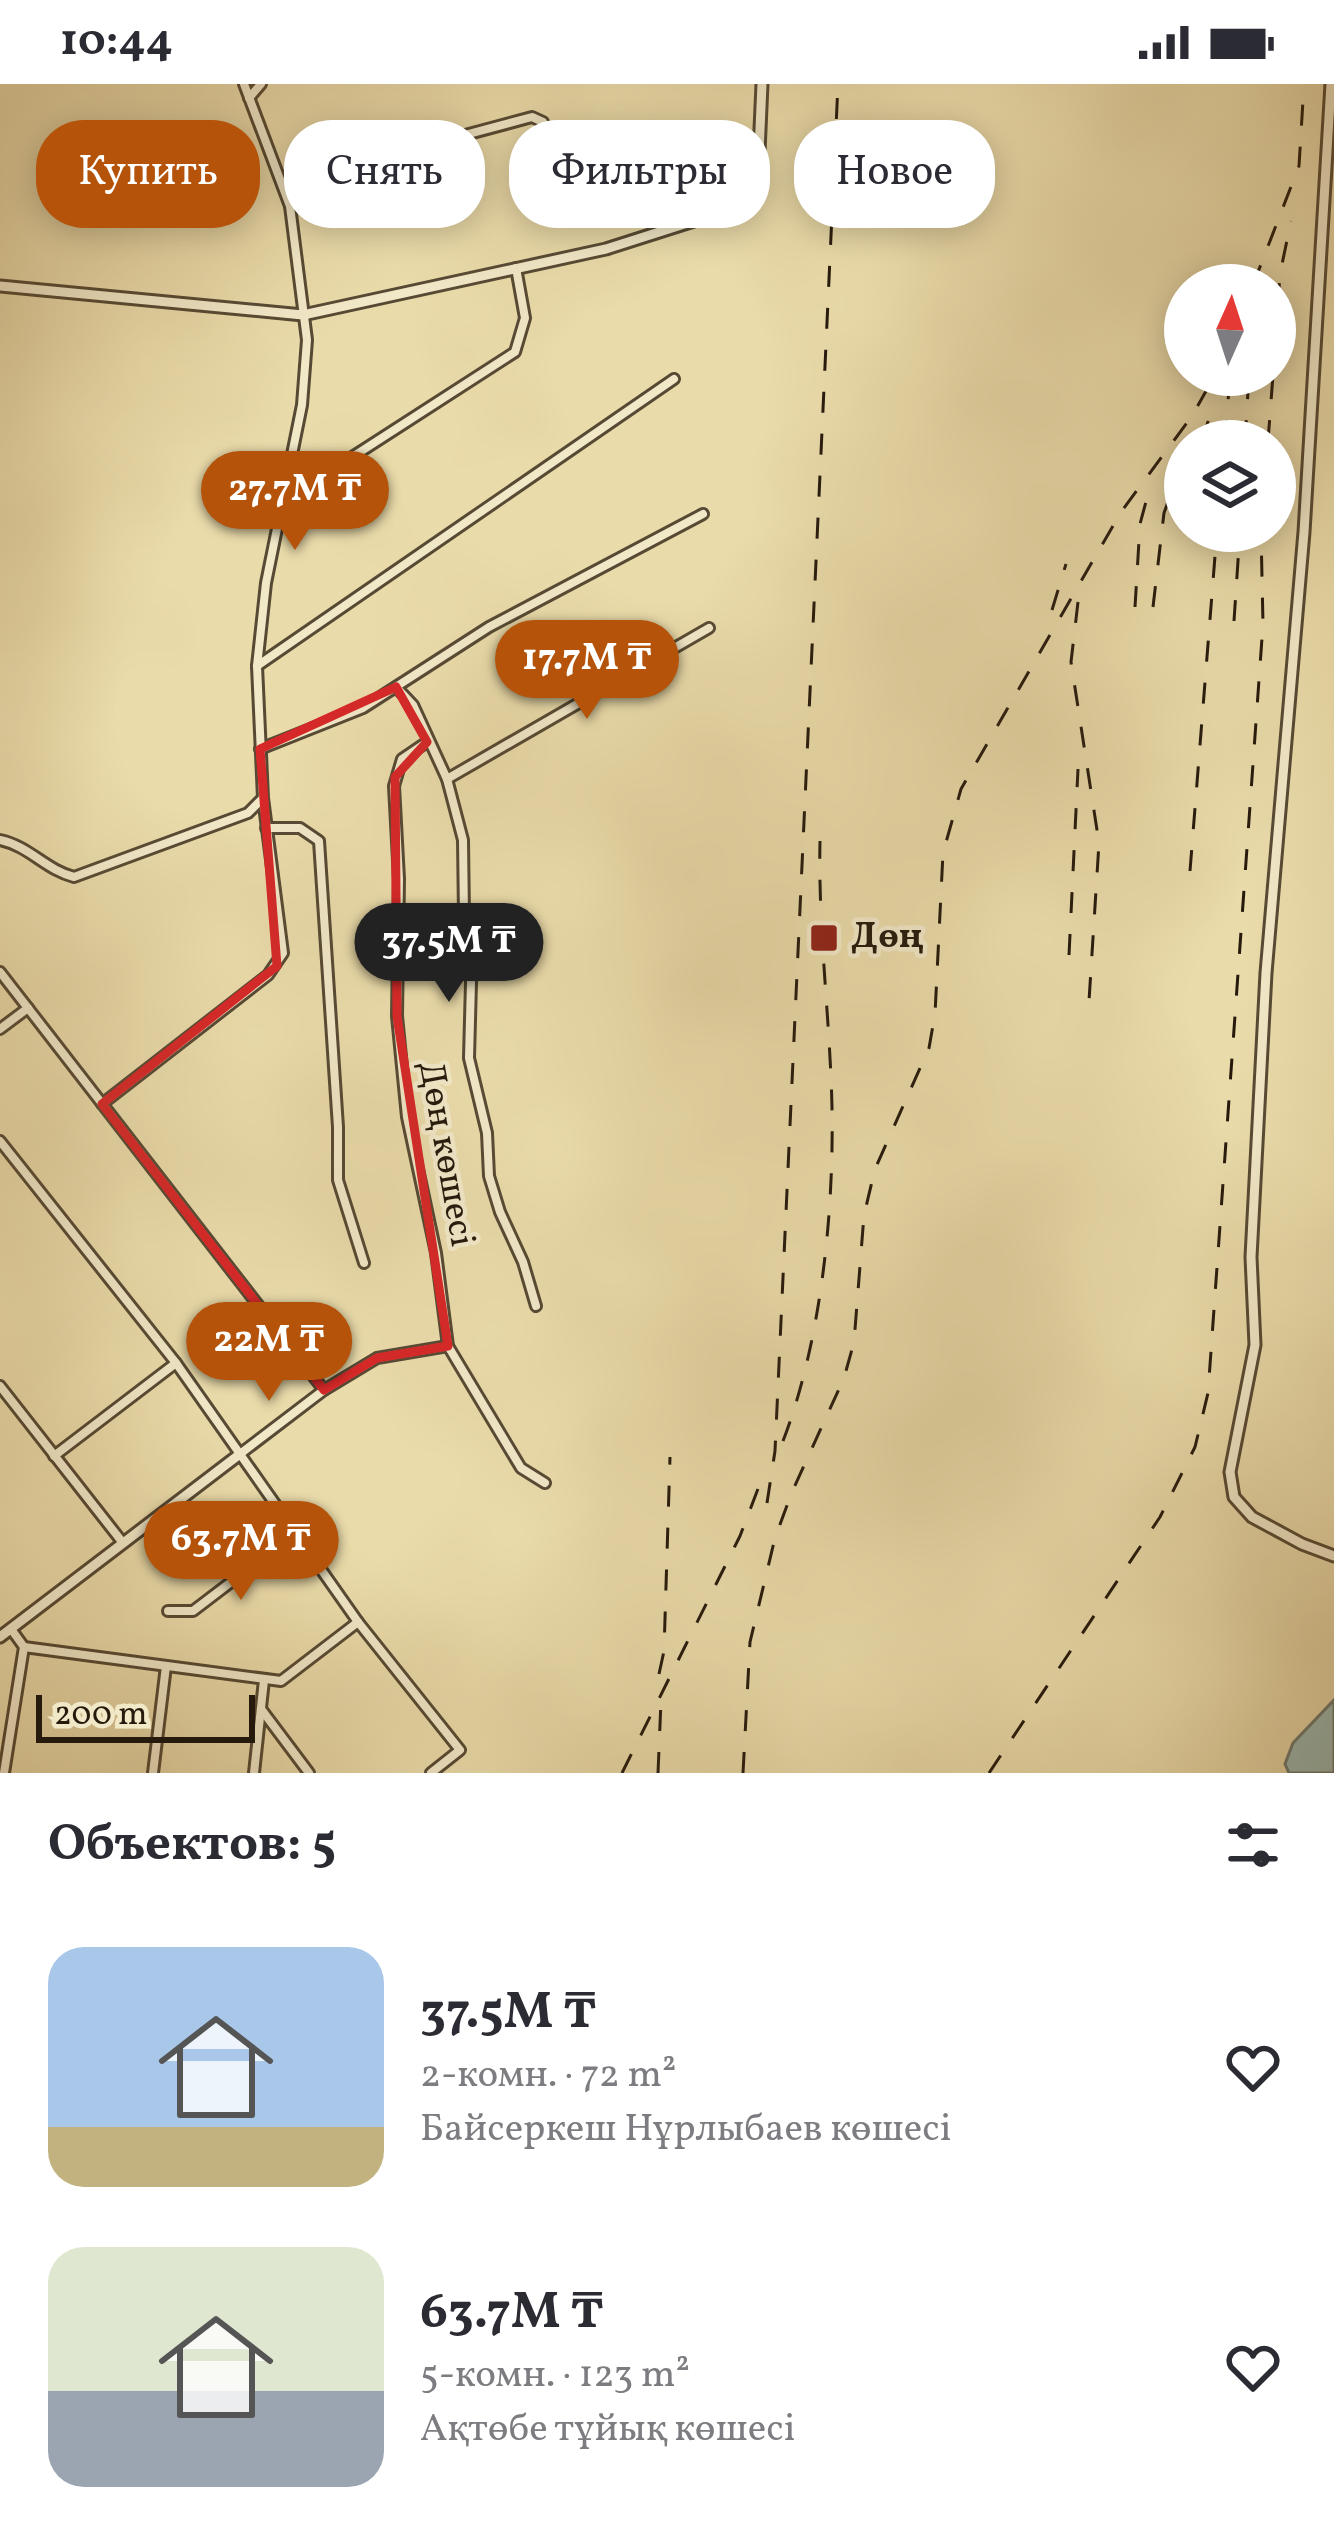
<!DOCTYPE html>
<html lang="ru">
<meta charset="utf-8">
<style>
body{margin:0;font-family:Vollkorn,serif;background:#f7f7f7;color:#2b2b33;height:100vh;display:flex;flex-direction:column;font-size:45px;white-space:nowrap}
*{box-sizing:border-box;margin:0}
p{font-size:39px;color:#7c7c81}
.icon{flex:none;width:66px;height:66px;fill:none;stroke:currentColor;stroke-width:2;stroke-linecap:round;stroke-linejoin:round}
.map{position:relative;height:1689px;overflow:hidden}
.details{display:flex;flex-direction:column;background:#fff;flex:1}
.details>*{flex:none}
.top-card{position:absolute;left:36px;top:36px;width:1263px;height:108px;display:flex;gap:24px}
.needle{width:78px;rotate:3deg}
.fabs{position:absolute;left:1164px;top:180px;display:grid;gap:24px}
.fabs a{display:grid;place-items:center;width:132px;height:132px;border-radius:50%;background:#fff;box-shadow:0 6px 30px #0003;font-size:60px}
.scale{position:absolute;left:36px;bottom:30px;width:219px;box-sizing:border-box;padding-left:12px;border:6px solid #261a0d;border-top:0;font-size:33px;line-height:42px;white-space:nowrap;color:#261a0d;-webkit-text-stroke:9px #f1e8c8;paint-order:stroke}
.price{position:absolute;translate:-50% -102px;padding:0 27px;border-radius:42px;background:#b45309;color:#fff;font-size:39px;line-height:78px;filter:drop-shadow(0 3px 6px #0008)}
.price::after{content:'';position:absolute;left:50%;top:72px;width:36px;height:27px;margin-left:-18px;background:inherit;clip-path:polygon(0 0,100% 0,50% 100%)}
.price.on{background:#222;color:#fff}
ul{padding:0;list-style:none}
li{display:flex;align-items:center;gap:36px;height:300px;padding:0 48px}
li span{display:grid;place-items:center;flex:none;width:336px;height:240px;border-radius:36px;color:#555}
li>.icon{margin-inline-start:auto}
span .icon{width:144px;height:144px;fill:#fffc;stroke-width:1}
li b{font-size:51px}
h2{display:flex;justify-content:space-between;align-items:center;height:144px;padding:0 48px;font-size:51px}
.chip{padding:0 42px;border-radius:48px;background:#fff;box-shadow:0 6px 30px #0003;font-size:42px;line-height:108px}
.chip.on{background:#b45309;color:#fff}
.status{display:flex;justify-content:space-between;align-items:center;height:84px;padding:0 60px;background:#fff;direction:ltr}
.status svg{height:33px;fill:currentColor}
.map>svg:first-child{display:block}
.water{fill:#9ab9b2;stroke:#6c7970;stroke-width:3}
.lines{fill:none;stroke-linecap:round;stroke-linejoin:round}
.minor-casing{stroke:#574a34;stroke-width:14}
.tertiary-casing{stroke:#574a34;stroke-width:15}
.minor{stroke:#f1e8c8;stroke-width:8}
.tertiary{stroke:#f1e8c8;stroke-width:9}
.rail{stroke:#261a0d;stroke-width:3;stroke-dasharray:21 21;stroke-linecap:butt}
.marked{fill:none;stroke:#d62828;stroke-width:9;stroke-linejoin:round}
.poi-dot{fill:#8f2418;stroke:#f1e8c8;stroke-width:4.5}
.labels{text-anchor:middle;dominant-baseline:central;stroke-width:9;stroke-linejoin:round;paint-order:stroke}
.poi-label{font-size:36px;font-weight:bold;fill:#261a0d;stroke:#f1e8c8;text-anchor:start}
.street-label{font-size:36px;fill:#261a0d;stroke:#f1e8c8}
</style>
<div class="status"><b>10:44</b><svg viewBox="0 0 49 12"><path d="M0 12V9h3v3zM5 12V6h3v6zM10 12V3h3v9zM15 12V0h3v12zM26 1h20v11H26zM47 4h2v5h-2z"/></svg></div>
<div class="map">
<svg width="1334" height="1689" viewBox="0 0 1334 1689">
<rect width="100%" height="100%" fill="#eadbaa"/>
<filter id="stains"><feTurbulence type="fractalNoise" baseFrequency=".00167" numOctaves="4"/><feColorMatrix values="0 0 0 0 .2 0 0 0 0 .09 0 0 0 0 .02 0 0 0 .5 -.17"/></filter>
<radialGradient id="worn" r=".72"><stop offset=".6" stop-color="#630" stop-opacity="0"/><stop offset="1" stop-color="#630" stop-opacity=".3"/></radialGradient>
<!-- water -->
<polygon class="water" points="1334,1616 1334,1689 1289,1689 1285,1680 1293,1659"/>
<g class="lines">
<defs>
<g id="minor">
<polyline points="249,14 261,0"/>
<polyline points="282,100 532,33 543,38 553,63"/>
<polyline points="284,417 515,268 525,234 516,184"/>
<polyline points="257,582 674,295"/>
<polyline points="396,603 413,621 447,695 463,756 464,832 471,898 469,974 487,1049 489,1092 500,1128 523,1178 536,1222"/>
<polyline points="427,658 402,675 394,702 399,795 397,932 407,1033 436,1169 448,1262 521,1384 545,1399"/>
<polyline points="260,665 363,624 489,543 703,430"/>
<polyline points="447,695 709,544"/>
<polyline points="266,744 300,744 319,757 338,1043 338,1096 364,1179"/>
<path d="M0,756C29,762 46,786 74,793L248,729L262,715"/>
<polyline points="0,888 324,1306"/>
<polyline points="0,945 28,924"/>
<polyline points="102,1020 268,891 283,869 263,714 257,582 266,499 302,321 307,256 290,122 244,0"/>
<polyline points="0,1057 176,1279 358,1538 460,1666 431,1689"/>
<polyline points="0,1302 123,1459"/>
<polyline points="240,1370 324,1306 377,1274 448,1262"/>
<polyline points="54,1372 176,1279"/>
<polyline points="168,1527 193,1527 294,1450"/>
<polyline points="24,1563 281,1597 358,1538"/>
<polyline points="261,1625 309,1689"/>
<polyline points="4,1689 24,1563 11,1545"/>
<polyline points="153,1689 166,1582"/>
<polyline points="254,1689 264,1596"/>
</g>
<g id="tertiary">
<polyline points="1331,0 1304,448 1266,889 1251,1173 1255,1261 1230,1388 1234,1413 1252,1433 1302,1460 1334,1472"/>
<polyline points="0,202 303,231 606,165 722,128 742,115 759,68 762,0"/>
<polyline points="0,1553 240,1370"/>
</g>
</defs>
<!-- minor casing -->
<use href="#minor" class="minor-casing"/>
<!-- tertiary casing -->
<use href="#tertiary" class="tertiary-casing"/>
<!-- minor -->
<use href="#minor" class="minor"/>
<!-- tertiary -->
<use href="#tertiary" class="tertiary"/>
<!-- rail -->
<g class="rail">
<polyline points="1253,201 1299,82 1304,0"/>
<polyline points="1275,262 1280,190 1291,137"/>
<polyline points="1202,357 1211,328"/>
<polyline points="1225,357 1230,291"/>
<polyline points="1245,357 1249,291"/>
<polyline points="1268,357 1273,291"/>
<polyline points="1078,518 1071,578 1099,759 1089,917"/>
<polyline points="1135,523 1140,440 1151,399"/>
<polyline points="1153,523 1164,429 1185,371"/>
<polyline points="1052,526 1066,480"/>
<polyline points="1234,537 1240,447"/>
<polyline points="1190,787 1217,447"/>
<polyline points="1069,871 1078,685"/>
<path d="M783,1357C821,1258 834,1129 832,1023C830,934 818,846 820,757"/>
<polyline points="767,1419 775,1367 838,0"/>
<polyline points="659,1590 664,1567 670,1373"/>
<polyline points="622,1689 740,1452 761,1397"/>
<polyline points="658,1689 661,1617"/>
<polyline points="743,1689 750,1558 775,1454 792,1408 844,1294 854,1258 864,1131 875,1085 929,964 935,930 943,769 961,705 1121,428 1192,332 1215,291"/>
<polyline points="989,1689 1160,1433 1195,1363 1208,1309 1263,540 1261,447"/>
</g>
</g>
<!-- marked area -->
<path class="marked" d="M396,603L427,658L395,693L397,932L448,1262L377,1274L324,1306L102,1020L277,882L260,665Z"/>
<!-- markers -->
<rect class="poi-dot" x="809" y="839" width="30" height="30" rx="6"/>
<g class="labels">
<!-- poi labels -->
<g class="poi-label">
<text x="851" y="854">Дөң</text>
</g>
<!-- street labels -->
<g class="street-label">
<text transform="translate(445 1070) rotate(80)">Дөң көшесі</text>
</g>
</g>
<rect width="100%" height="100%" filter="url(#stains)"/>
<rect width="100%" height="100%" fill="url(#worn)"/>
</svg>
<div class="fabs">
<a><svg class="needle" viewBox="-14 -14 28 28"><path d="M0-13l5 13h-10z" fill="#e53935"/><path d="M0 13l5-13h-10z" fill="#7c7c81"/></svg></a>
<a><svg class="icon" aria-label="layers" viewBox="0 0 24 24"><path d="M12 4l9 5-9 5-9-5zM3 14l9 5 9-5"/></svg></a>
</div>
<div class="scale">200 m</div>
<b class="price" style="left:295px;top:469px">27.7M ₸</b>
<b class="price" style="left:587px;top:638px">17.7M ₸</b>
<b class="price on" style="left:449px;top:921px">37.5M ₸</b>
<b class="price" style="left:269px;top:1320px">22M ₸</b>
<b class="price" style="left:241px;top:1519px">63.7M ₸</b>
<div class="top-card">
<a class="chip on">Купить</a>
<a class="chip">Снять</a>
<a class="chip">Фильтры</a>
<a class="chip">Новое</a>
</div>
</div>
<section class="details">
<h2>Объектов: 5<svg class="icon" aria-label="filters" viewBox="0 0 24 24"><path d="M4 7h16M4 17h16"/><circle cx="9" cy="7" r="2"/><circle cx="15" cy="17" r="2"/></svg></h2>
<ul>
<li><span style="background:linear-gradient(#a9c7e8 75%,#c2b280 0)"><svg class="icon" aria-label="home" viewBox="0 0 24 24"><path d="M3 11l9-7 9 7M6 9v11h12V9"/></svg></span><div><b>37.5M ₸</b><p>2-комн. · 72 m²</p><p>Байсеркеш Нұрлыбаев көшесі</p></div><svg class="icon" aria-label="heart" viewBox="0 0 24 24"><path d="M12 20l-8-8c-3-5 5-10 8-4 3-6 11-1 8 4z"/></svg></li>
<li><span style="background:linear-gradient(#dfe7d0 60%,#9aa5b1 0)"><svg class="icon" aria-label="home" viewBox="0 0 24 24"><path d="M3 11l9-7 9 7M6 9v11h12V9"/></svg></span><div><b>63.7M ₸</b><p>5-комн. · 123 m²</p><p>Ақтөбе тұйық көшесі</p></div><svg class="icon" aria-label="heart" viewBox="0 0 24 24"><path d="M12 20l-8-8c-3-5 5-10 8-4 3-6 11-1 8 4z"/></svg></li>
</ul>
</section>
